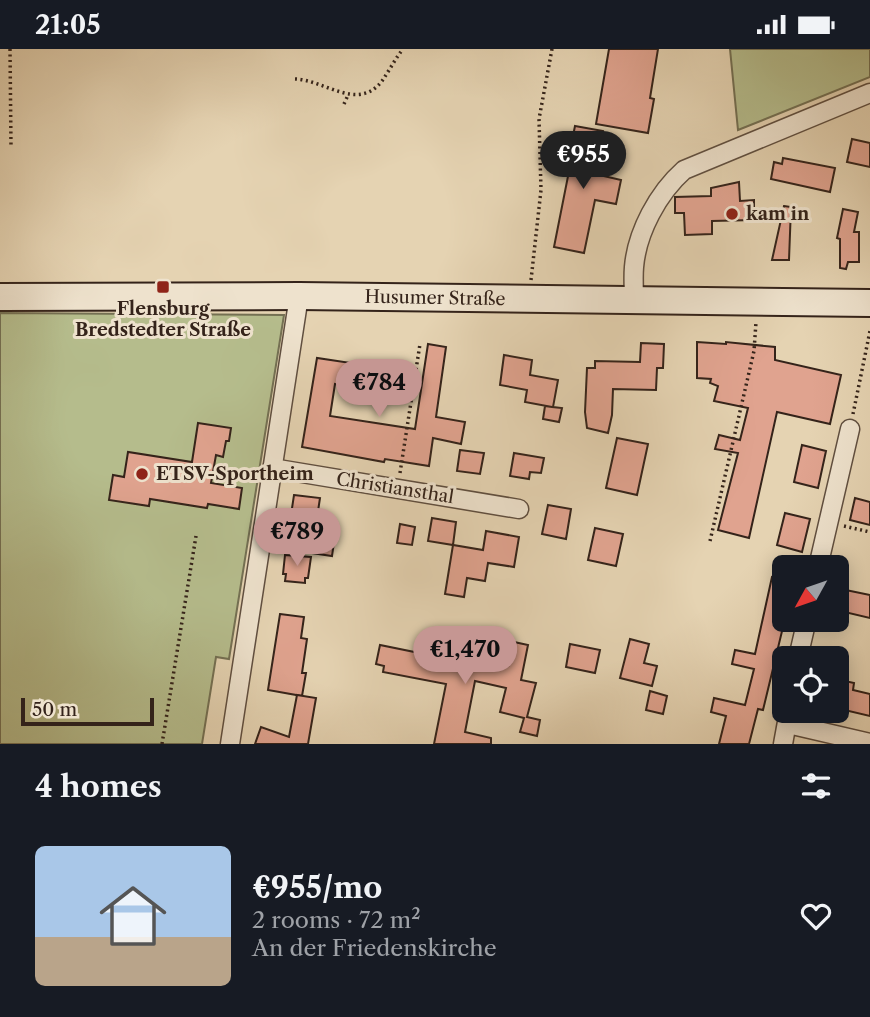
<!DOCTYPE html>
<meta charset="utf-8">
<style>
body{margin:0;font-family:"Libre Caslon Text",serif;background:#242831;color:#f1f3f6;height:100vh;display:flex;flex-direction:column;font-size:26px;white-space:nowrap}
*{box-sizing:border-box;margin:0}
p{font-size:23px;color:#9ea1a6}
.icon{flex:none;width:38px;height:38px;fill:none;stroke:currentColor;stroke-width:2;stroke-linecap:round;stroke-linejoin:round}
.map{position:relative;height:695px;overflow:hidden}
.side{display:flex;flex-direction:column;background:#171b24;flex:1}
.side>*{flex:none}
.needle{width:46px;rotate:230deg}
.tools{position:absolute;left:772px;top:506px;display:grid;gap:14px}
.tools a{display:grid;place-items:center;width:77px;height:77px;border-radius:10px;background:#171b24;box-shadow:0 4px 18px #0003;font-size:35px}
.scale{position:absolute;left:21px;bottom:18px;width:133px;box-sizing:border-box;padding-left:7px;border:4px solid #34231a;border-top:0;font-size:19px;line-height:24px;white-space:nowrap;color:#34231a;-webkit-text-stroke:5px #eee2cd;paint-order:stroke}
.price{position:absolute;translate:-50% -60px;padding:0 16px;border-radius:24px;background:#c59692;color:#111;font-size:23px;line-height:46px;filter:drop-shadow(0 2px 4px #0008)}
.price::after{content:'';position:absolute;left:50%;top:42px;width:21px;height:16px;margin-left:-10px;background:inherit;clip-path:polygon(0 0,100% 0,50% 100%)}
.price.active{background:#222;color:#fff}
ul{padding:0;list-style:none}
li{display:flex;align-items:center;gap:21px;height:175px;padding:0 35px}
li+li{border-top:2px solid #363941}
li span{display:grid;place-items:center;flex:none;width:196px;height:140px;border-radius:10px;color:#555}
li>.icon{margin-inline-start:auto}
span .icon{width:84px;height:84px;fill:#fffc;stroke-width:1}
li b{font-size:30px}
h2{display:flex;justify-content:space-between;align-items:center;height:84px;padding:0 35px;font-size:30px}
.status{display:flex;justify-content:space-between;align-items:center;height:49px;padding:0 35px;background:#171b24;direction:ltr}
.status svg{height:19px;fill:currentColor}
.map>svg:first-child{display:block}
.green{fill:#b5bc8c;stroke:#747053;stroke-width:2}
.building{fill:#e0a38f;stroke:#34231a;stroke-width:2}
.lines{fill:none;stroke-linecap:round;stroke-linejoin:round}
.minor-casing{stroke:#604f40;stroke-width:21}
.secondary-casing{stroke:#34231a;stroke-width:30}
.path{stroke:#34231a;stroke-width:3.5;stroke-dasharray:2 3.5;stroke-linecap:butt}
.minor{stroke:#eee2cd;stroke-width:18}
.secondary{stroke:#eee2cd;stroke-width:26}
.poi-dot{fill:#8f2418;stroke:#eee2cd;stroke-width:2.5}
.labels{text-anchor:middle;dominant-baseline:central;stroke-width:6;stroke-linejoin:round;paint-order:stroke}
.poi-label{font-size:18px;font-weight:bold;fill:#34231a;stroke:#eee2cd;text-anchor:start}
.street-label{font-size:18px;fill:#34231a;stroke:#eee2cd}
</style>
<div class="status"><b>21:05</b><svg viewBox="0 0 49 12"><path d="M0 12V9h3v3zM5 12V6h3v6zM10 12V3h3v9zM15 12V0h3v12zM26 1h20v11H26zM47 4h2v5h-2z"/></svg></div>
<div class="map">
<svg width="870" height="695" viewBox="0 0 870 695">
<rect width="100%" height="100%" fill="#e5d3b2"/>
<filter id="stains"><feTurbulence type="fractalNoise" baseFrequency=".00286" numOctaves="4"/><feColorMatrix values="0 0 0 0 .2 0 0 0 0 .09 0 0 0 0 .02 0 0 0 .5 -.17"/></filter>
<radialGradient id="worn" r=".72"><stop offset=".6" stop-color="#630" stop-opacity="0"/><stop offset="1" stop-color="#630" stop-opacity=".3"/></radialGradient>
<!-- green -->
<g class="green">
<polygon points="730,0 870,0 870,28 738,81"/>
<polygon points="0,264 284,266 229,610 216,608 202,695 0,695"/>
</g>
<!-- building -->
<g class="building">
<polygon points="609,0 658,0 650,49 654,50 648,84 596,75"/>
<polygon points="575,77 603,82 595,125 621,131 616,155 595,151 584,204 554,198 573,102 570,102"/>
<polygon points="852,90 870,94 870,118 847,113"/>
<polygon points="783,109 835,119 830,143 771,130 774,113 782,115"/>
<polygon points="739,133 740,152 754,151 754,171 712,172 712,185 685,186 684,164 675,164 675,148 711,147 711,139"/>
<polygon points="784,157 791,158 789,211 772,211"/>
<polygon points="843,160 858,163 854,183 859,183 859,213 848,213 846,220 840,219 840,190 837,189"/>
<polygon points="697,293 726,295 726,293 775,298 775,311 841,326 830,375 777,363 749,489 718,481 738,404 715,400 719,386 740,391 748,359 714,352 718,337 710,334 711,330 697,329"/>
<polygon points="641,294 664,295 663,319 657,319 656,341 613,340 612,366 608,384 587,379 585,363 587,319 595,319 595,312 640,313"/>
<polygon points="428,295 446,298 436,368 465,373 461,395 433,389 429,417 385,410 384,413 302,398 317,309 351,314 347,337 335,335 330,367 415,380"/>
<polygon points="504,306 532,311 530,326 558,331 553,358 562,359 559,373 543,370 545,357 552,358 525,353 527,341 500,336"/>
<polygon points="198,374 231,379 229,392 226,392 223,408 216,406 211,434 242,439 239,460 208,455 207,459 150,450 149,457 109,451 113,426 124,428 128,403 192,413"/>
<polygon points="617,389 648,395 637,446 606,439"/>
<polygon points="802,396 826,402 818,439 794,433"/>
<polygon points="460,401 484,404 480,425 457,422"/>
<polygon points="514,404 544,409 541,424 530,423 529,430 510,427"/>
<polygon points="294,446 320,449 315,482 289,479"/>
<polygon points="855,449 870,453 870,476 850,471"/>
<polygon points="548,456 571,460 566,490 542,485"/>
<polygon points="785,464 810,470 802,503 777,496"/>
<polygon points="432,469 456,473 453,496 428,492"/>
<polygon points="400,475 415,478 412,496 397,494"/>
<polygon points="595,479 623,485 616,517 588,511"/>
<polygon points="486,482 519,488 514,518 488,514 485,532 467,529 464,548 445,545 453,496 483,501"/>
<polygon points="314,483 335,486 332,507 311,504"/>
<polygon points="285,506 311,508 308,529 305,529 305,534 285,532 286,525 283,525"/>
<polygon points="772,528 784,531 784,574 763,661 758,660 749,695 719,695 726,667 711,663 714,649 745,656 754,620 732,615 735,601 755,605"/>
<polygon points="836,539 870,546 870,569 836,561"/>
<polygon points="280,565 304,568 301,589 307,590 302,624 306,624 302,647 268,641"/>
<polygon points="630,590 649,595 644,614 657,617 652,637 620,629"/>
<polygon points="442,592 469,598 467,608 509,616 514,593 528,596 521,631 536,634 527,668 540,671 537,687 520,683 524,669 500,663 506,639 475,632 465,683 491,689 491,695 434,695 446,635 383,623 384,617 376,615 380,596 439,608"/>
<polygon points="570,595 600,601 595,624 566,618"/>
<polygon points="836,630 854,634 853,641 870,645 870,667 836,659"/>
<polygon points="650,642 667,647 663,665 646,661"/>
<polygon points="297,646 316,649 308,695 255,695 261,678 289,688"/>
</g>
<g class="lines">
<defs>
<g id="minor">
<path d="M634,251C634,241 633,229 634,218C637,183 658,144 684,121L870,44"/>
<polyline points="272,419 519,460"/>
<polyline points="818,518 850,380"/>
<polyline points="798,609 807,570"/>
<polyline points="788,675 870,694"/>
<polyline points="230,695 299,247"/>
<polyline points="783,695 789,662"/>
</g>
<polyline id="secondary" points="0,248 299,247 870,254"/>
</defs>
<!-- minor casing -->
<use href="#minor" class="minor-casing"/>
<!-- secondary casing -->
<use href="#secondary" class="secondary-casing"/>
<!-- path -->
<g class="path">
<polyline points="10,0 11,98"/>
<path d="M295,30C325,31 358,63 382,32C389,22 395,10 403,0"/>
<polyline points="344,55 348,46"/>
<polyline points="531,231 541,141 539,70 552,0"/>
<polyline points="853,365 870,282"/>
<polyline points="400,424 420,295"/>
<polyline points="844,477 870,483"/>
<polyline points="710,492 754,302 756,273"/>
<polyline points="162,695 196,487"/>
</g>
<!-- minor -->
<use href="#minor" class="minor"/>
<!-- secondary -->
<use href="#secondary" class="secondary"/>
</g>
<!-- markers -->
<g class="poi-dot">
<circle cx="732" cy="165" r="7"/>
<rect x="156" y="231" width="14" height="14" rx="3.5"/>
<circle cx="142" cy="425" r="7"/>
</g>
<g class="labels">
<!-- poi labels -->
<g class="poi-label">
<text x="746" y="165">kam in</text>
<text x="163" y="260" text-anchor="middle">Flensburg<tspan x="163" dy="21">Bredstedter Straße</tspan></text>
<text x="156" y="425">ETSV-Sportheim</text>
</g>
<!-- street labels -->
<g class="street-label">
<text transform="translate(435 249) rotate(1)">Husumer Straße</text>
<text transform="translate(395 439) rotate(9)">Christiansthal</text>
</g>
</g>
<rect width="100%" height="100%" filter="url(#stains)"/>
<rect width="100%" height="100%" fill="url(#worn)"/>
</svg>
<div class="tools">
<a><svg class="needle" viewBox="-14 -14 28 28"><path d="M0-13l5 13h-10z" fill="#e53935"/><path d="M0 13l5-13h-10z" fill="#9ea1a6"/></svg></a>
<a><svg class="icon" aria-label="locate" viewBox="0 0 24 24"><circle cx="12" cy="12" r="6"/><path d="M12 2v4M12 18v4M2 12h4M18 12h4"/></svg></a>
</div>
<div class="scale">50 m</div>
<b class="price active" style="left:583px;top:142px">€955</b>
<b class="price" style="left:379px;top:370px">€784</b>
<b class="price" style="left:297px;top:519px">€789</b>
<b class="price" style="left:465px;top:637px">€1,470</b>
</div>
<section class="side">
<h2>4 homes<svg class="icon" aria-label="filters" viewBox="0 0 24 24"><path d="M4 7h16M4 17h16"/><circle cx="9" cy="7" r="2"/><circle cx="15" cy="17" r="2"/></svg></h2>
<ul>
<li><span style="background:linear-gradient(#a9c7e8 65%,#b9a48a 0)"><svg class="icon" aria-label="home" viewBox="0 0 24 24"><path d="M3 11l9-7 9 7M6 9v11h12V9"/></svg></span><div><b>€955/mo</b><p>2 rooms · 72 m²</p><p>An der Friedenskirche</p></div><svg class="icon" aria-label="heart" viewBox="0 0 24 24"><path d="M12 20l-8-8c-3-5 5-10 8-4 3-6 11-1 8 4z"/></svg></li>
</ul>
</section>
